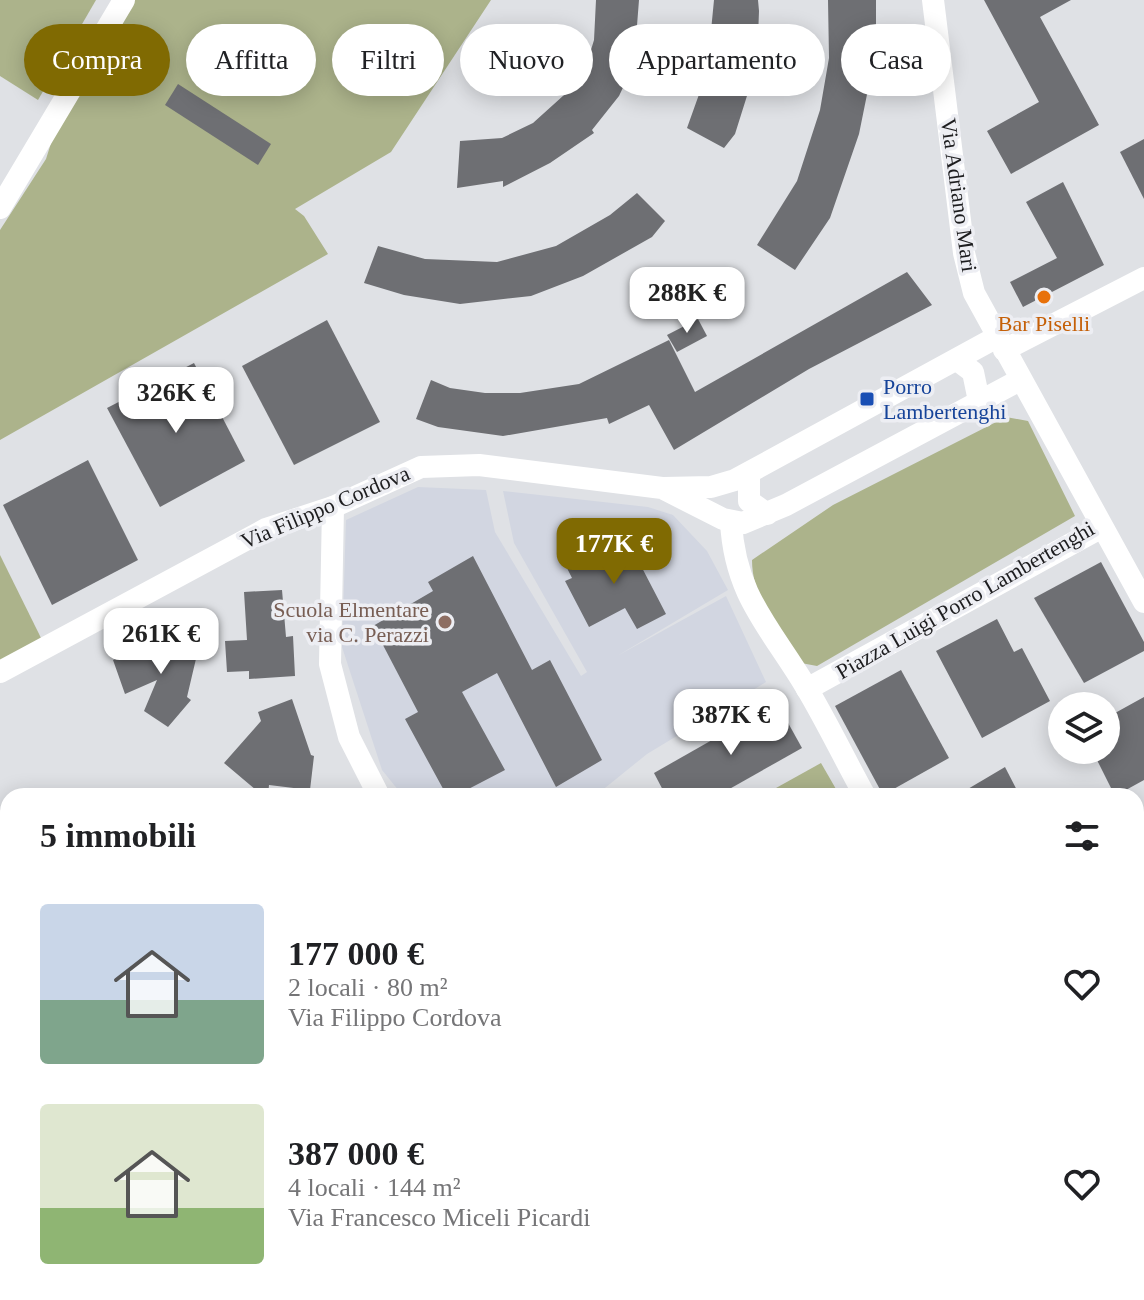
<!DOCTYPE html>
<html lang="it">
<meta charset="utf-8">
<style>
body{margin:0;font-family:Georgia,serif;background:#f2f2f2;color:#202124;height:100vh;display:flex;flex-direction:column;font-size:30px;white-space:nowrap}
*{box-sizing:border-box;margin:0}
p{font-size:26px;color:#757577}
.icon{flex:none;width:44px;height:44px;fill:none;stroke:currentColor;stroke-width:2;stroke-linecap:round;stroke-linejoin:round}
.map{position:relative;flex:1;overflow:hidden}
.panel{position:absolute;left:0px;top:788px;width:1144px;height:512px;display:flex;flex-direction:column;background:#fff;border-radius:24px 24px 0 0;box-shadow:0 4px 20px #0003}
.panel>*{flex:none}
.guide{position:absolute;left:24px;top:24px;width:1096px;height:72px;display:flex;gap:16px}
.controls{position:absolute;left:1048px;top:692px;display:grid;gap:16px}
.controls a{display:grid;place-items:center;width:72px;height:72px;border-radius:50%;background:#fff;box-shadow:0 4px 20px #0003;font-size:40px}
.price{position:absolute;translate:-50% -68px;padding:0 18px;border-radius:16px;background:#fff;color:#222;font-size:26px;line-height:52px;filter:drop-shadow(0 2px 4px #0008)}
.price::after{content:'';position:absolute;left:50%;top:48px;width:24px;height:18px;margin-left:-12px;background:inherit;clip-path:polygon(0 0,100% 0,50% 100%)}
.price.current{background:#806a02;color:#fff}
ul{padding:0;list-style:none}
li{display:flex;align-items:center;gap:24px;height:200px;padding:0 40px}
li span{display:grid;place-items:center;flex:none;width:224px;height:160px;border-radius:8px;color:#555}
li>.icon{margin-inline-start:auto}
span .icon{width:96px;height:96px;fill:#fffc;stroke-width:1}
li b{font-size:34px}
h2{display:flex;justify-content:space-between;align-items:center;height:96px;padding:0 40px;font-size:34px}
.tag{padding:0 28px;border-radius:36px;background:#fff;box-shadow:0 4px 20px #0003;font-size:28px;line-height:72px}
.tag.current{background:#806a02;color:#fff}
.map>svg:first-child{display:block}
.built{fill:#d2d6e1}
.green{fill:#acb38b}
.building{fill:#6e6f73}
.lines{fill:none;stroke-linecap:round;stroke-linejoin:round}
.lane{stroke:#fff;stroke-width:11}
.street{stroke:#fff;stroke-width:22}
.secondary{stroke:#fff;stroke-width:30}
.food-dot{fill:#e8710a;stroke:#edeef3;stroke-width:3}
.transit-dot{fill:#1a4fb4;stroke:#edeef3;stroke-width:3}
.education-dot{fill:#8d6e63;stroke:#edeef3;stroke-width:3}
.labels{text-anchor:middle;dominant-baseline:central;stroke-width:7;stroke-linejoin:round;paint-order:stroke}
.street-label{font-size:22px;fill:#1d1d1f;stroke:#edeef3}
.food-label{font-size:22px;fill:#c56008;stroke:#edeef3}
.transit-label{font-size:22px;fill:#164399;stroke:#edeef3;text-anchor:start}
.education-label{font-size:22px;fill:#785e54;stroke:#edeef3;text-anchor:end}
</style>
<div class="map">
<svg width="1144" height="1300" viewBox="0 0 1144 1300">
<rect width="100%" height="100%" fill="#dfe1e5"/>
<!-- built -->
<polygon class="built" points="418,487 486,490 495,532 581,676 587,672 514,543 503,491 648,507 673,515 707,551 728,590 617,656 726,596 766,682 647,754 595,796 403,796 382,770 342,647 346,520"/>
<!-- green -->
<g class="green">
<polygon points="0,0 96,0 38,100 0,76"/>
<polygon points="134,0 491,0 391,152 295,209 304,216 328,254 0,440 0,230 46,159 52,140"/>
<path d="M1006,417L1028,421L1075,516L817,666L801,663C779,632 752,599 752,560L833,505Z"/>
<polygon points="0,555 42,640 0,669"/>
<polygon points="821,763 840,796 780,796 776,788"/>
<polygon points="774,1292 1084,1292 1084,1297 788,1300"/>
</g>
<!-- building -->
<g class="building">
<polygon points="596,0 639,0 635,51 640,52 619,96 592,130 594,133 550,163 503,187 503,181 457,188 460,141 502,138 533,123 574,86 587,63 594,40"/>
<polygon points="714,0 758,0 759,11 757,64 735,134 724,148 687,128 707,72"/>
<polygon points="828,0 876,0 876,50 859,134 830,218 795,270 757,245 797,181 820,110 829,58"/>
<polygon points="984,0 1071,0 1040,17 1099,125 1011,174 987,131 1039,102"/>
<polygon points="178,84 271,144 258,165 165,105"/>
<polygon points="1144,139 1144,199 1120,152"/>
<polygon points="1063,182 1104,265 1023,307 1010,282 1057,258 1026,202"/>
<polygon points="637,193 665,221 652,237 583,276 531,296 460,304 404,295 364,283 378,246 425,259 497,262 556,246 610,215"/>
<polygon points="907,272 932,305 809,369 674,450 649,405 609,424 607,418 503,436 438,427 416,419 431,380 450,388 485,393 520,393 579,384 669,340 695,392"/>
<polygon points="698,319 707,336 677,352 667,335"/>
<polygon points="327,320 380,422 294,465 242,366"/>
<polygon points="194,363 245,461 160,507 107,408"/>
<polygon points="88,460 138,560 52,605 3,505"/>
<polygon points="626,537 666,614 637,629 625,608 589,627 565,581 572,578 567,568"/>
<polygon points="473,556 532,670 550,660 602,760 556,787 497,673 462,692 505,770 455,796 447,796 405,719 418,712 373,626 433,591 428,582"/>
<polygon points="1101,562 1144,642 1144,651 1084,683 1034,598"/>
<polygon points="282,590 286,637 293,636 295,676 249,679 249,671 227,672 225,641 247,640 244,592"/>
<polygon points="997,619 1014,652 1022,648 1050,701 982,738 936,651"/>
<polygon points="166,638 199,646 187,697 191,700 168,727 144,711 157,680 125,694 113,660"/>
<polygon points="901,670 949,758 883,795 835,706"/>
<polygon points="1144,697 1144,780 1115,796 1092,750 1106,750 1106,718"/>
<polygon points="292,699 311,755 314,756 310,790 269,785 268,796 263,796 224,763 261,721 258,712"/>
<polygon points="777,703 802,748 717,796 666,796 654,773"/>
<polygon points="1005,767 1020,796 956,796"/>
</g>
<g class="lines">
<!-- lane -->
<g class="lane">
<polyline points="0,1192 8,1197"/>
<polyline points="164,1292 178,1300"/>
</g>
<!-- street -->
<g class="street">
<polyline points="933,0 964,253 974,293 1144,602"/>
<polyline points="0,208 124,0"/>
<polyline points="1004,350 1144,278"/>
<polyline points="957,360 973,372 979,401"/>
<polyline points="749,473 749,501 767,514"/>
<polyline points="664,488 711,487 735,480 997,337"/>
<polyline points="333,507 330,664 349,737 379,796"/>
<path d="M731,522C735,596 770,627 806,687C827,722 845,760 865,796"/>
<polyline points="0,672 266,529 333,507 421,467 479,465 662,488 723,519 743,523 786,505 1020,380"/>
<polyline points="807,689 1102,527"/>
<polyline points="0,821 8,836"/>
<polyline points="1136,1021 1144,1025"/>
<polyline points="1136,1192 1144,1173"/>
<polyline points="730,1292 744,1300"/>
<polyline points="40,1300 44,1292"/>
<polyline points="1093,1300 1095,1292"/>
</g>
<!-- secondary -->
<g class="secondary">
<polyline points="0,1171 8,1175"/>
<polyline points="0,1218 8,1223"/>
<polyline points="128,1292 141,1300"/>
<polyline points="214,1292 228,1300"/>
</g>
</g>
<!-- markers -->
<circle class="food-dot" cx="1044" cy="297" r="8"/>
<rect class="transit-dot" x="859" y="391" width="16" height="16" rx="4"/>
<circle class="education-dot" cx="445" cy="622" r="8"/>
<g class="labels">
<!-- street labels -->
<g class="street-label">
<text transform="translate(959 195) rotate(82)">Via Adriano Mari</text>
<text transform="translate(325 507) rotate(-23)">Via Filippo Cordova</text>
<text transform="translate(965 600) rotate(-30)">Piazza Luigi Porro Lambertenghi</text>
</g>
<!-- food labels -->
<g class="food-label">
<text x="1044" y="323">Bar Piselli</text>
</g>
<!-- transit labels -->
<g class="transit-label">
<text x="883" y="386">Porro<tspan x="883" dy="25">Lambertenghi</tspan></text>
</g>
<!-- education labels -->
<g class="education-label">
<text x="429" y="609">Scuola Elmentare<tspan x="429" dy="25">via C. Perazzi</tspan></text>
</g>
</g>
</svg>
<div class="controls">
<a><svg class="icon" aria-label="layers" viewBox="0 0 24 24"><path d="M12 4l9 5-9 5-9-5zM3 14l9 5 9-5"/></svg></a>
</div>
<b class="price" style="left:687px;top:335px">288K €</b>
<b class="price" style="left:176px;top:435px">326K €</b>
<b class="price current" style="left:614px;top:586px">177K €</b>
<b class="price" style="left:161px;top:676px">261K €</b>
<b class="price" style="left:731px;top:757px">387K €</b>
<div class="guide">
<a class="tag current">Compra</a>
<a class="tag">Affitta</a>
<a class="tag">Filtri</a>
<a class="tag">Nuovo</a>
<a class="tag">Appartamento</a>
<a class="tag">Casa</a>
</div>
<section class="panel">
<h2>5 immobili<svg class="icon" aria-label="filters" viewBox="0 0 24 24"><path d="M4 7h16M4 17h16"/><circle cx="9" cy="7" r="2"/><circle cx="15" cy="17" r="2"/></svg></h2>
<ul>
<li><span style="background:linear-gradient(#c9d6e8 60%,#7fa58c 0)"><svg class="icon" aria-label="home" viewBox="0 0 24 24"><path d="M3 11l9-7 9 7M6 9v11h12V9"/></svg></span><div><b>177 000 €</b><p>2 locali · 80 m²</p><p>Via Filippo Cordova</p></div><svg class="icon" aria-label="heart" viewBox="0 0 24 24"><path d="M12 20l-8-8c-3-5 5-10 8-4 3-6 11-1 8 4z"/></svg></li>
<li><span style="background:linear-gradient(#dfe7d0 65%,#8fb573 0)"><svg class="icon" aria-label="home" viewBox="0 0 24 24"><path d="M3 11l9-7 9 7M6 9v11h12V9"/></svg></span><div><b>387 000 €</b><p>4 locali · 144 m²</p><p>Via Francesco Miceli Picardi</p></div><svg class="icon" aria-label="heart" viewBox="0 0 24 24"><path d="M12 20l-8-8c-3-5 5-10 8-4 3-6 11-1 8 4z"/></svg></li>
</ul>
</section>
</div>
